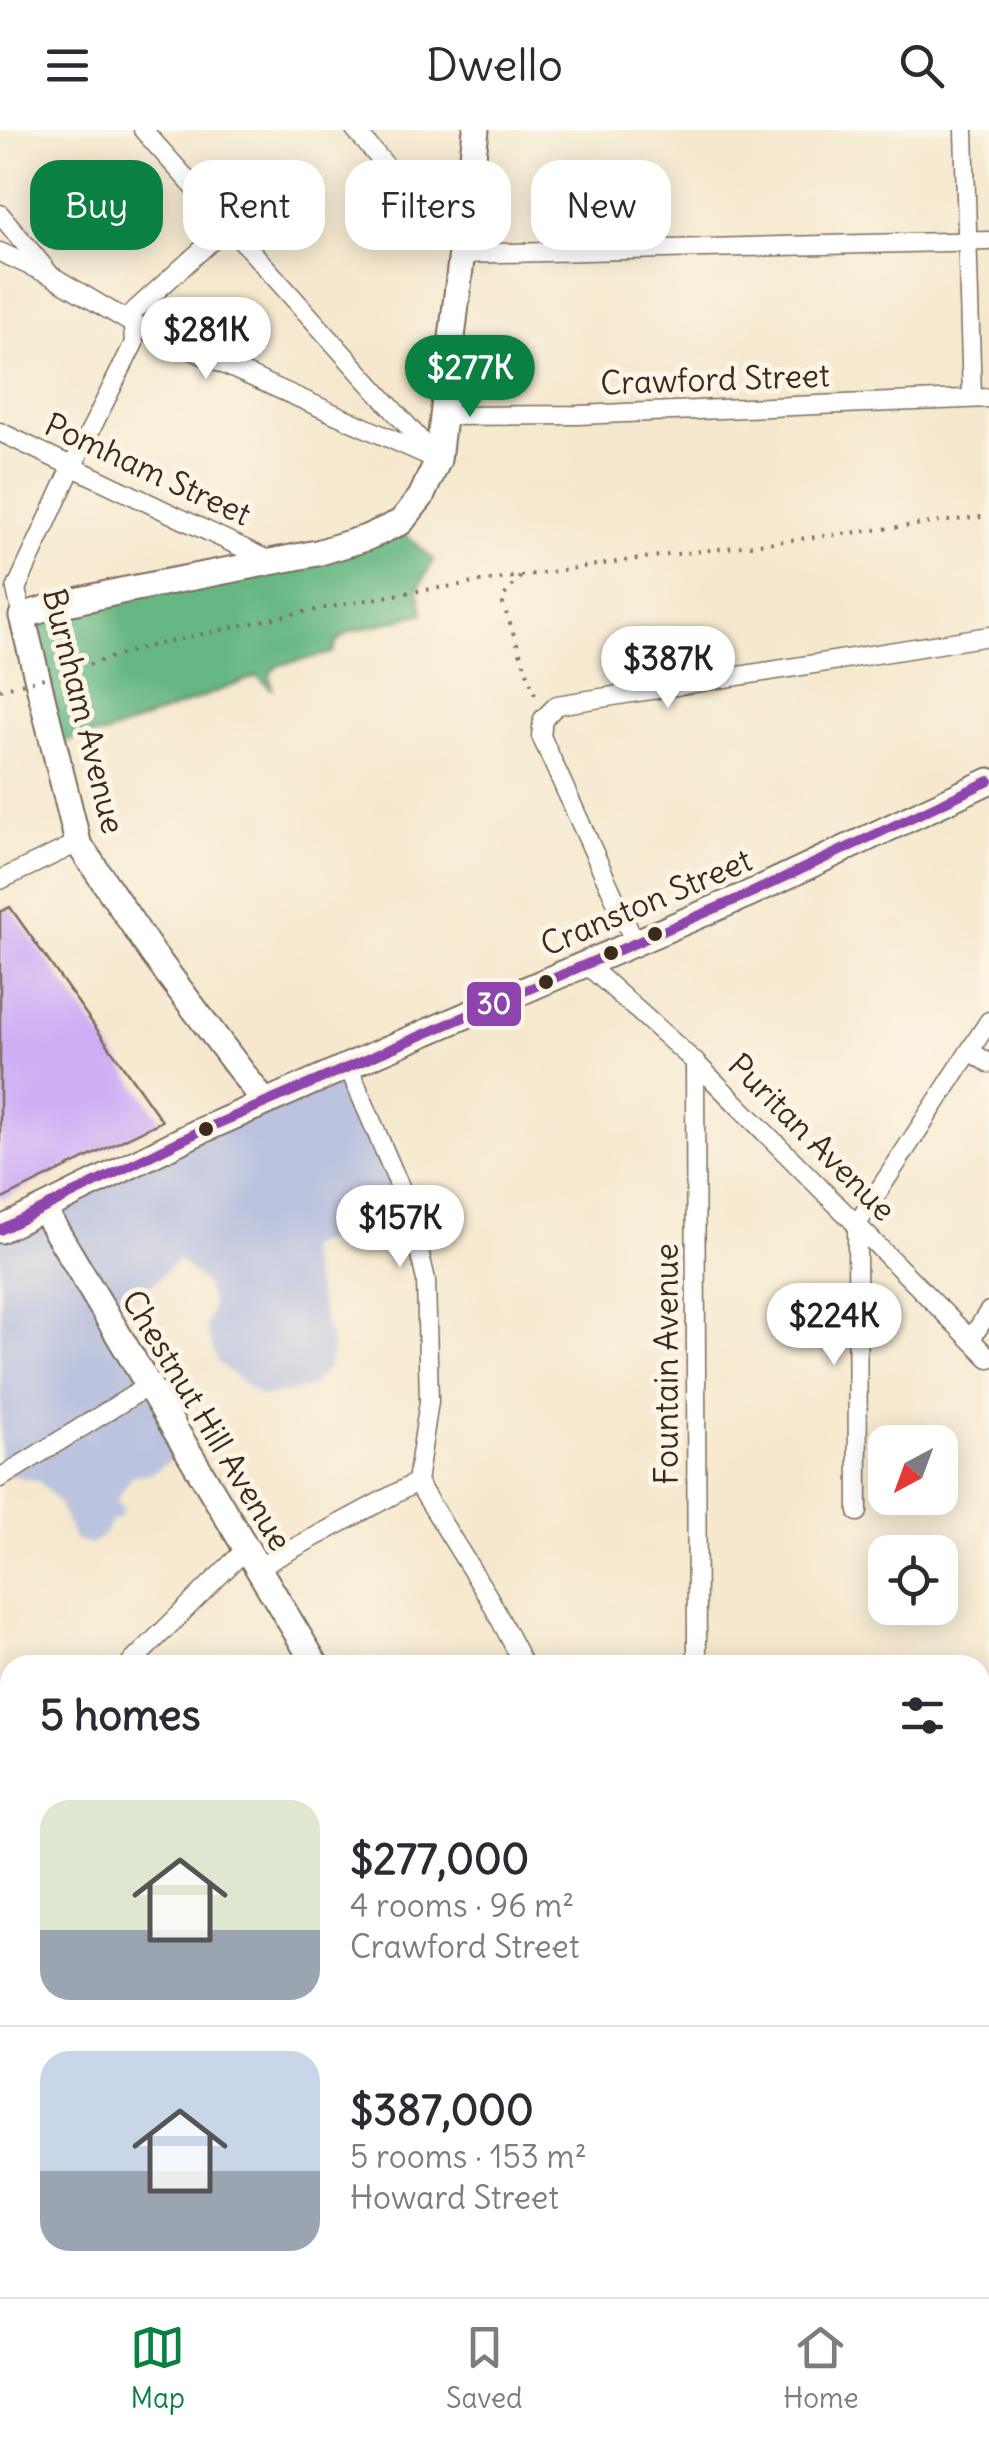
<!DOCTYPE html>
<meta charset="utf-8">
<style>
body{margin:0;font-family:Delius,sans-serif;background:#f7f7f7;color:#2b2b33;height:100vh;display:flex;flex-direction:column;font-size:38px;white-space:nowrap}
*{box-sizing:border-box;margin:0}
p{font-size:32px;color:#7c7c81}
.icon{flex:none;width:55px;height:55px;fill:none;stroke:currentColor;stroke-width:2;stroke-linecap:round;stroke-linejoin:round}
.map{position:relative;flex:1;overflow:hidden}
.drawer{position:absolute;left:0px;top:1525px;width:990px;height:642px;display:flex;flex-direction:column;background:#fff;border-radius:30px 30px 0 0;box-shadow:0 5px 25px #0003}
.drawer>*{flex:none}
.top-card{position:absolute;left:30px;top:30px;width:930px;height:90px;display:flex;gap:20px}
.needle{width:65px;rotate:221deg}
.fabs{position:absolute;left:868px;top:1295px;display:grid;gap:20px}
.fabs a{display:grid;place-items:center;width:90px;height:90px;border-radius:20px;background:#fff;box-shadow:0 5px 25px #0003;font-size:50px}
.price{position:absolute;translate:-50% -85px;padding:0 22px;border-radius:35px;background:#fff;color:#222;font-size:32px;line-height:65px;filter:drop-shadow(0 2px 5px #0008)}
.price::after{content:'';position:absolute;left:50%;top:60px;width:30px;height:22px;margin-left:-15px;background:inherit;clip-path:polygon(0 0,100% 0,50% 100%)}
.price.on{background:#0b8043;color:#fff}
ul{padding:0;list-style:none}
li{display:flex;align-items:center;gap:30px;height:250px;padding:0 40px}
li+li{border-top:2px solid #e1e1e2}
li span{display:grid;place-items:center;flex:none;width:280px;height:200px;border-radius:30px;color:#555}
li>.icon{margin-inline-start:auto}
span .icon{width:120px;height:120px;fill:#fffc;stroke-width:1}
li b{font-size:42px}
h2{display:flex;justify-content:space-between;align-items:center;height:120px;padding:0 40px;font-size:42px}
.chip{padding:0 35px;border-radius:30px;background:#fff;box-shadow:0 5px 25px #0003;font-size:35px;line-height:90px}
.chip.on{background:#0b8043;color:#fff}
header{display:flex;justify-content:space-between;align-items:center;height:130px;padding:0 40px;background:#fff;font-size:45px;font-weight:600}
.menu{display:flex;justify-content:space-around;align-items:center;height:140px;border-top:2px solid #e1e1e2;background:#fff;font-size:28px;color:#7c7c81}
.menu a{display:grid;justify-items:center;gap:5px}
.menu .on{color:#0b8043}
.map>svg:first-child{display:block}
.industrial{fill:#bbc3de}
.forest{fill:#66b783;stroke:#507050;stroke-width:2.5}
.building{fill:#d0aef5}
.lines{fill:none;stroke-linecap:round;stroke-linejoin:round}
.street-casing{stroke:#7c6c5c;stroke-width:21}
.secondary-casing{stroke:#7c6c5c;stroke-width:29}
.path{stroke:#7c6c5c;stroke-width:4;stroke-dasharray:2.5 8;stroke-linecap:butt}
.street{stroke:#fff;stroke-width:18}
.secondary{stroke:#fff;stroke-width:25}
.path-bridge{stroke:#7c6c5c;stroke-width:4;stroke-dasharray:2.5 8;stroke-linecap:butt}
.bus-1-casing{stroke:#fcf5e5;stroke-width:18}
.bus-1{stroke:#8e44ad;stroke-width:10}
.bus-dot{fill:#3b2a1e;stroke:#fcf5e5;stroke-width:4}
.labels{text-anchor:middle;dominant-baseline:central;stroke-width:10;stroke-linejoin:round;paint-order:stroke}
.street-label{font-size:32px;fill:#3b2a1e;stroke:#fcf5e5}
.line-badge{stroke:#fcf5e5;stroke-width:4}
.badge-label{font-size:28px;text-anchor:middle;font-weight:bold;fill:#fff}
</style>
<header><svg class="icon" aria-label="menu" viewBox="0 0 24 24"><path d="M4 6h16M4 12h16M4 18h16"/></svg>Dwello<svg class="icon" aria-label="search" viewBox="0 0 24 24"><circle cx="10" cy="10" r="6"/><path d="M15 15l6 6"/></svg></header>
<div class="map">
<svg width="989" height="2167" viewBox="0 0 989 2167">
<rect width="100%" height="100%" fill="#fcf5e5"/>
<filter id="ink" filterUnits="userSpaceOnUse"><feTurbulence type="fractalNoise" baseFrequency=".01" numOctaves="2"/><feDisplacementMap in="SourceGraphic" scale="20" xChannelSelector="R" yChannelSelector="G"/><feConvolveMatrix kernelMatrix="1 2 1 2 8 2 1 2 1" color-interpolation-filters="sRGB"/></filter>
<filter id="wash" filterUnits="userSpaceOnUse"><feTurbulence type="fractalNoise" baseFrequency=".0048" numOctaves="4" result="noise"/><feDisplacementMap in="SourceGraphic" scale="40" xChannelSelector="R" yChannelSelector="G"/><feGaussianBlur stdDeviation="2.25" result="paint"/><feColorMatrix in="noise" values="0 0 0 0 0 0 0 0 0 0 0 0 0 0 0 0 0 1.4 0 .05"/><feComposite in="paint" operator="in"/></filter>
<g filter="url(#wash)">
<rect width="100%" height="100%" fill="#f5e8ce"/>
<!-- industrial -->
<polygon class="industrial" points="341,939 398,1061 334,1108 305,1117 332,1218 329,1236 309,1258 261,1267 218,1233 206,1199 212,1173 205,1155 179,1130 155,1152 105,1181 183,1322 150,1344 133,1345 116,1370 124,1381 116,1391 112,1389 103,1406 90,1415 74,1409 59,1374 39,1351 0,1343 0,1099"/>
<!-- forest -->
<polygon class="forest" points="396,396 433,430 418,459 423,483 350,502 337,511 332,523 279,535 270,543 272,559 257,546 104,605 86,606 54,614 25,485"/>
<g id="blocks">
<!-- building -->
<polygon class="building" points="10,777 162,991 0,1070 0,782"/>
</g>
</g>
<g filter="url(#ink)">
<use href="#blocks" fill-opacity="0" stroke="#7c6c5c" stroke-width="2.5"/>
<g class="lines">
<defs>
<g id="street">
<polyline points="143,0 431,322"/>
<polyline points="355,0 462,124 989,111"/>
<polyline points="964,0 972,268"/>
<polyline points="0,84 48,142"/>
<polyline points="0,122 52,146 131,193 438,330"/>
<polyline points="443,286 578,285 989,268"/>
<polyline points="0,302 270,431"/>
<polyline points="22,486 16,459 72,337 134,213 132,183 228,96"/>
<polyline points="0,750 78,713"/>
<polyline points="635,813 541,606 543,589 557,575 989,506"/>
<polyline points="586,834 695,932 989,1228"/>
<polyline points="970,921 989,933"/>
<polyline points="695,932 697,1535"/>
<polyline points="348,936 409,1078 426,1150 429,1271 417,1352"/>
<polyline points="971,1209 989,1181"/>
<polyline points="0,1348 148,1256"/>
<polyline points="417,1352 489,1468 524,1535"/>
<polyline points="858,1382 857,1094 989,891"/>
<polyline points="257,1438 417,1352"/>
<polyline points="129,1535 246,1419"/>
<polyline points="0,1666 10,1655"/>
<polyline points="980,1798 989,1785"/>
<polyline points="980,1983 989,1989"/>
<polyline points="0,2064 10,2083"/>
<polyline points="50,2158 55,2167"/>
<polyline points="261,2158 267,2167"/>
<polyline points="462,2158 468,2167"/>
<polyline points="957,2158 971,2167"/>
<polyline points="713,2167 720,2158"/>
</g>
<g id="secondary">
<polyline points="265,973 153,824 78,713 22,486 58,475 121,461 317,423 366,408 401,392 421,367 438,330 476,0"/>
<polyline points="43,1079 316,1535"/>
<polyline points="0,1100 196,1003 348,936 751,763 989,651"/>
<polyline points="0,1940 10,1930"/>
<polyline points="683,2158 689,2167"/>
</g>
</defs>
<!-- street casing -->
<use href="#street" class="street-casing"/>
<!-- secondary casing -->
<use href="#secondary" class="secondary-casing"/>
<!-- path -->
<g class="path">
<polyline points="520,447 504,466 503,474 537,570"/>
<polyline points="59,544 145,517 288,485 405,463 644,428 989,386"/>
<polyline points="0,560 16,555"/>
</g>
<!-- street -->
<use href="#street" class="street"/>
<!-- secondary -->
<use href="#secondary" class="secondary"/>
<!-- path-bridge -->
<polyline class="path-bridge" points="21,554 52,546"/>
<defs>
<polyline id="bus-1" points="0,1100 196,1003 751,763 989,651"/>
</defs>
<!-- bus-1 casing -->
<use href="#bus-1" class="bus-1-casing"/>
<!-- bus-1 -->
<use href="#bus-1" class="bus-1"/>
</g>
</g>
<!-- markers -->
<g class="bus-dot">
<circle cx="655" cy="804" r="9"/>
<circle cx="611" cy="823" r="9"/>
<circle cx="546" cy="852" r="9"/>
<circle cx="206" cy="999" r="9"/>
</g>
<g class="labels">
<!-- street labels -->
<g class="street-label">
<text transform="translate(715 249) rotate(-2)">Crawford Street</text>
<text transform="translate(148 339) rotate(25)">Pomham Street</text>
<text transform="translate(84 581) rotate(76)">Burnham Avenue</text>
<text transform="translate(646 772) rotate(-23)">Cranston Street</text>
<text transform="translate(812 1007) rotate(45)">Puritan Avenue</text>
<text transform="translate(666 1234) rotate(-90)">Fountain Avenue</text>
<text transform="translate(207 1290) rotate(59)">Chestnut Hill Avenue</text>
</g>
</g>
<rect class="line-badge" x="465" y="850" width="58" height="48" rx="10" fill="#8e44ad"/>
<g class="badge-label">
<text x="494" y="884">30</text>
</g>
</svg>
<div class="fabs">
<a><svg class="needle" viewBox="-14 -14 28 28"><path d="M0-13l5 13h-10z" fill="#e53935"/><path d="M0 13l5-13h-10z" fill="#7c7c81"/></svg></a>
<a><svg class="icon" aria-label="locate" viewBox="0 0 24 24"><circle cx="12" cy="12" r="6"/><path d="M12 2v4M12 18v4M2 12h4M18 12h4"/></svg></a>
</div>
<b class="price" style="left:206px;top:252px">$281K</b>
<b class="price on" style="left:470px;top:290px">$277K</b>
<b class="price" style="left:668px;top:581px">$387K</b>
<b class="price" style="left:400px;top:1140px">$157K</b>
<b class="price" style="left:834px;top:1238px">$224K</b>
<div class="top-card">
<a class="chip on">Buy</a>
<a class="chip">Rent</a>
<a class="chip">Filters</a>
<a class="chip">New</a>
</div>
<section class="drawer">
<h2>5 homes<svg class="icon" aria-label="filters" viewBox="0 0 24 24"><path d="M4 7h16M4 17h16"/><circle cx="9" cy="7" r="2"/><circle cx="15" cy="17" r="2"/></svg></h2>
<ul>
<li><span style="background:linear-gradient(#dfe7d0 65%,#9aa5b1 0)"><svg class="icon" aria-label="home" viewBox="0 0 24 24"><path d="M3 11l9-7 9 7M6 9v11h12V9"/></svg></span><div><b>$277,000</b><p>4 rooms · 96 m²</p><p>Crawford Street</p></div></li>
<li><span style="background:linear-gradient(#c9d6e8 60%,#9aa5b1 0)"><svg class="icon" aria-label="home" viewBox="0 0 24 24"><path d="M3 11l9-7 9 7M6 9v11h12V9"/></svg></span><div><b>$387,000</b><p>5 rooms · 153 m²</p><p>Howard Street</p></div></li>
</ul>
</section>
</div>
<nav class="menu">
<a class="on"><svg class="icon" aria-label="map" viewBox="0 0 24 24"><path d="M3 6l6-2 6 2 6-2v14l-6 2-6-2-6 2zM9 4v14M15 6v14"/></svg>Map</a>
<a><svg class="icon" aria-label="saved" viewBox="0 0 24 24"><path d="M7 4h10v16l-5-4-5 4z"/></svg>Saved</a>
<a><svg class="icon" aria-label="home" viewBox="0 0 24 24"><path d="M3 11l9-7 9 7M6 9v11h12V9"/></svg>Home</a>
</nav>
